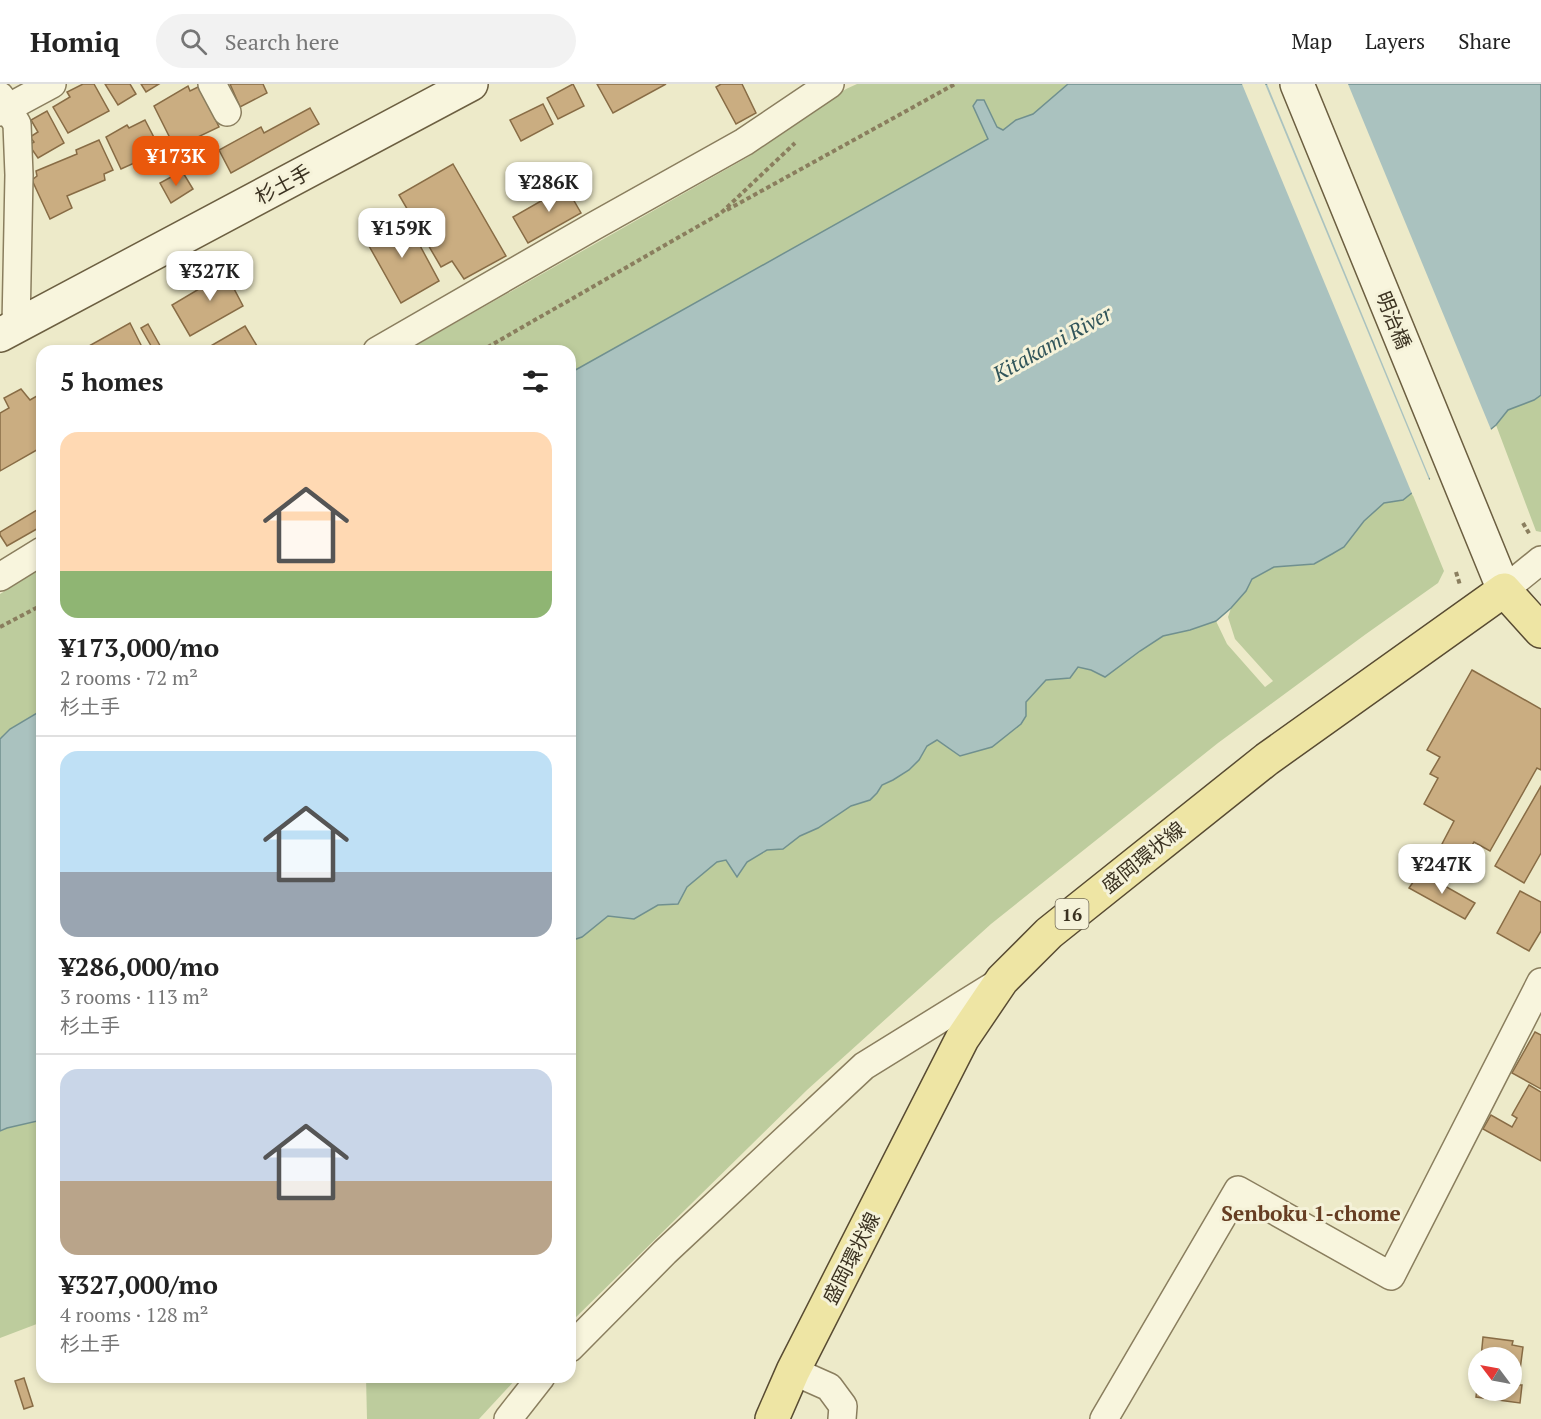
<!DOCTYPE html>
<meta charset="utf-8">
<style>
body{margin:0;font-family:"PT Serif","Noto Sans JP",serif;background:#f2f2f2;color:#222;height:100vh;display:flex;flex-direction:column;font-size:22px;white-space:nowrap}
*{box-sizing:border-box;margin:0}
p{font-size:20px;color:#767676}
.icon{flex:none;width:33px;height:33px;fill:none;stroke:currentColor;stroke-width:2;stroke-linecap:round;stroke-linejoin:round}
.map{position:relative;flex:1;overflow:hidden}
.side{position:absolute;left:36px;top:261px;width:540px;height:1038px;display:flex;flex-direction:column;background:#fff;border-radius:18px;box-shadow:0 3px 9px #0003}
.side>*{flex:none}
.needle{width:39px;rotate:302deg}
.buttons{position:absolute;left:1468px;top:1263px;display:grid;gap:12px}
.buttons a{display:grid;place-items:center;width:54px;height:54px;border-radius:50%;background:#fff;box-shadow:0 3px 9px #0003;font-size:30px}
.price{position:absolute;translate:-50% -51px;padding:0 14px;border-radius:12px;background:#fff;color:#222;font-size:20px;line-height:39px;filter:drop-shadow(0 2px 3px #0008)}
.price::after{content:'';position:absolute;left:50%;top:36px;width:18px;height:14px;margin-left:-9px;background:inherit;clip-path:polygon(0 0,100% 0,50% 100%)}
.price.active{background:#ea580c;color:#fff}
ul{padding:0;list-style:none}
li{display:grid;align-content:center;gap:12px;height:318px;padding:0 24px}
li+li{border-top:2px solid #e0e0e0}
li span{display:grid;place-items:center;height:186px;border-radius:18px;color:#555}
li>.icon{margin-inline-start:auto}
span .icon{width:108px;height:108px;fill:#fffc;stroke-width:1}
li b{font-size:26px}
h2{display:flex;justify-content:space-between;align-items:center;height:72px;padding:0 24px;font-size:26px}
header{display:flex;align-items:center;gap:36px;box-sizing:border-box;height:84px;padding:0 30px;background:#fff;border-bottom:2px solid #e0e0e0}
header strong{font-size:28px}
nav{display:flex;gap:33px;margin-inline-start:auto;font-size:21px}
.search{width:420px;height:54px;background:#f2f2f2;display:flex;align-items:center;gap:15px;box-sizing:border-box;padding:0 21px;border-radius:33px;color:#767676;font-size:22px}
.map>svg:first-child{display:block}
.green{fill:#bdcc9d}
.water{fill:#aac2bf;stroke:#70908f;stroke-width:1.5}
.pier{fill:#edeac9}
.building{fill:#caad81;stroke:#886c45;stroke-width:1.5}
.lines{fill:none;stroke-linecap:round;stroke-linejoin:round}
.street-casing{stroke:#8a7e5e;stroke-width:30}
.secondary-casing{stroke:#6c5f41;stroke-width:36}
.primary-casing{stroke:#584b32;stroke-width:36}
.path{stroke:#8a7e5e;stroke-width:4;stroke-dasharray:4.5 3;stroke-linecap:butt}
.street{stroke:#f8f5dd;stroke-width:27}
.secondary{stroke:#f8f5dd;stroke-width:33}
.primary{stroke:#eee5a4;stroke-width:33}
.labels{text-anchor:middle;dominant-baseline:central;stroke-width:6;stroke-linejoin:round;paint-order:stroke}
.shield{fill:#f5f2d9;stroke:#736c58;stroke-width:1.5}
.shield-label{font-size:18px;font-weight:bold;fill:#3b3221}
.street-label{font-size:20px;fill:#3b3221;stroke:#f5f2d9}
.water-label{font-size:21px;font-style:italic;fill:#31555a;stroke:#f5f2d9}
.neighbourhood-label{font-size:21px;font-weight:bold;fill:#663d22;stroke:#f5f2d9}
</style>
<header>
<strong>Homiq</strong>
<div class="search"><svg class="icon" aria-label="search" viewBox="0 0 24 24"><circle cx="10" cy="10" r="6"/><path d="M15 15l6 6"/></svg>Search here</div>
<nav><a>Map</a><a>Layers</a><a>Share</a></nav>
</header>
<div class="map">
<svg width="1541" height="1335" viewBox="0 0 1541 1335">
<rect width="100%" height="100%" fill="#edeac9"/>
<!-- green -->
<g class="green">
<polygon points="857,0 1068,0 1033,30 1016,36 1003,46 997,43 984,16 973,22 988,55 570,289 570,267 406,267 748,73 846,5"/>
<polygon points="1541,311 1541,448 1536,447 1496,341 1508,326 1534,316"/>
<polygon points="1412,409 1444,487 1438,499 1366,550 1218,659 991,840 807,1006 570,1239 570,857 582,853 608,832 634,835 658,821 677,820 686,803 717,778 726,776 737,793 747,778 767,766 783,765 800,752 818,744 851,722 870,716 877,709 882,701 893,696 919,676 927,662 937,656 1026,632 1026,618 1046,596 1070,594 1078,583 1091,586 1140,567 1163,552 1190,546 1216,537 1227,560 1265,603 1273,597 1235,555 1228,533 1231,524 1246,507 1252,495 1274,483 1314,480 1344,463 1364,437 1384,419 1403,416"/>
<polygon points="42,484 42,626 10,645 0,655 0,510"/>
<polygon points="42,1036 42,1238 0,1254 0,1047 7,1044"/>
<polygon points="366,1293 518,1293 479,1335 367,1335"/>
</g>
<!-- water -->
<g class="water">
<polygon points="1068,0 1541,0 1541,311 1534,316 1508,326 1496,341 1403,416 1384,419 1364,437 1344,463 1332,470 1314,480 1274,483 1252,495 1246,507 1231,524 1216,537 1190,546 1163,552 1140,567 1105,593 1091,586 1078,583 1070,594 1046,596 1026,618 1026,632 1021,640 992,663 960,672 937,656 927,662 919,676 909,686 893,696 882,701 877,709 870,716 851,722 818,744 800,752 783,765 767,766 747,778 737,793 726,776 717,778 687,803 678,820 658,821 634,835 608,832 582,853 570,857 570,289 988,55 973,22 977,16 984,16 997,43 1003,46 1016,36 1033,30"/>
<polygon points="42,626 42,1036 7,1044 0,1047 0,655 10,645"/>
</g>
<!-- pier -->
<g class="pier">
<polygon points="1242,0 1265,0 1430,398 1413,412"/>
<polygon points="1267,0 1348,0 1492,348 1431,397"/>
</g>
<!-- building -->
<g class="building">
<polygon points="83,0 94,0 109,27 68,49 53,23 70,13 67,8"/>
<polygon points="105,0 130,0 136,10 118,21"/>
<polygon points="141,0 159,0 146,8"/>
<polygon points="230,0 263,0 267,9 240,23"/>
<polygon points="573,0 584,22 558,35 547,14"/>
<polygon points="597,0 666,0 613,29"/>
<polygon points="721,0 742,0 756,29 736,40 716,3"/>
<polygon points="188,2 190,7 200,2 219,43 175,64 154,22"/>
<polygon points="543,20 553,40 521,57 510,36"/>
<polygon points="310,24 319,40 231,89 219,66 261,43 264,49"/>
<polygon points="47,27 64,59 38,74 29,61 34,58 30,53 38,48 31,36"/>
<polygon points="145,36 161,67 121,85 106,53 127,41 129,44"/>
<polygon points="99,56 113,86 104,90 105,96 67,112 72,124 50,135 32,96 37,92 36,87 77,70 76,66"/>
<polygon points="453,80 506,172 464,195 452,177 441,183 399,111"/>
<polygon points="182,87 193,105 171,119 160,99"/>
<polygon points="574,98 581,110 573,115 581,129 528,159 513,133"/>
<polygon points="403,130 439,197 401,219 364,153"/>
<polygon points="241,180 246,188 231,199 243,222 190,252 172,221"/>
<polygon points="130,239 144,267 80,267"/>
<polygon points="148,240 163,267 154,267 141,244"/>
<polygon points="245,242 260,267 202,267"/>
<polygon points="21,305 30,316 42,309 42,363 0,387 0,329 9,324 4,314"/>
<polygon points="42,423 42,442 7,462 0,451 0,448"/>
<polygon points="1472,586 1541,625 1541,686 1537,684 1490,767 1474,758 1465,773 1442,760 1454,737 1424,720 1438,694 1430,690 1440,673 1427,666"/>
<polygon points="1541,702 1541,769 1524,799 1495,782"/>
<polygon points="1420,788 1475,819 1465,835 1409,804"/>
<polygon points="1520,807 1541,818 1541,847 1529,867 1497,849"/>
<polygon points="1535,948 1541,951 1541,1005 1512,989"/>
<polygon points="1529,1001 1541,1008 1541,1077 1483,1045 1491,1031 1512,1043 1517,1034 1512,1031"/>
<polygon points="1483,1253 1513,1257 1512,1261 1523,1263 1518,1301 1522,1301 1520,1319 1476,1313 1479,1287 1479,1306 1512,1306 1512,1274 1481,1274"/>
<polygon points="24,1294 33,1322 24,1325 15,1297"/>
</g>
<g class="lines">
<defs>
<g id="street">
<polyline points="212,0 227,28"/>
<polyline points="0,12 17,40 19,91 16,242"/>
<polyline points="0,28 52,0"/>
<polyline points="377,267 594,142 744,58 830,0"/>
<polyline points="0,493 42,467"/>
<polyline points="1504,506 1541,476"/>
<polyline points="570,1264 665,1168 864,982 998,899"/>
<polyline points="793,1287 829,1303 843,1322 842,1335"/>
<polyline points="508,1335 541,1293"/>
<polyline points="1104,1335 1238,1106 1391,1192 1541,898"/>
</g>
<g id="secondary">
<polyline points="1297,0 1504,506"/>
<polyline points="0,251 471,0"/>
</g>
<polyline id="primary" points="772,1335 793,1287 962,955 1002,896 1049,849 1267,675 1504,506 1541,547"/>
</defs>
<!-- street casing -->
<use href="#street" class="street-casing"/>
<!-- secondary casing -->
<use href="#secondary" class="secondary-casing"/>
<!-- primary casing -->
<use href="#primary" class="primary-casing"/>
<!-- path -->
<g class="path">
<polyline points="727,126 955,0"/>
<polyline points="481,267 721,129 795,59"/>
<polyline points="1523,439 1530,451"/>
<polyline points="1456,488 1460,501"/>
<polyline points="0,543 42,521"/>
</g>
<!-- street -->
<use href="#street" class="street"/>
<!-- secondary -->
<use href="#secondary" class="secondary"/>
<!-- primary -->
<use href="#primary" class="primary"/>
</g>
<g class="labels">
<!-- shield labels -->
<rect class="shield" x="1055.5" y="815" width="33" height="30" rx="4.5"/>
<g class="shield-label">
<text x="1072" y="830">16</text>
</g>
<!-- street labels -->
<g class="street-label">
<text transform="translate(283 100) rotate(-28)">杉土手</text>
<text transform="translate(1394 236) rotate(68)">明治橋</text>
<text transform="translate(1143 773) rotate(-39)">盛岡環状線</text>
<text transform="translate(851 1174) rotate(-63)">盛岡環状線</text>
</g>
<!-- water labels -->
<g class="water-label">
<text transform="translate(1052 259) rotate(-29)">Kitakami River</text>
</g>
<!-- neighbourhood labels -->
<g class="neighbourhood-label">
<text x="1311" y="1129">Senboku 1-chome</text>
</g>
</g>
</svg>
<div class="buttons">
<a><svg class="needle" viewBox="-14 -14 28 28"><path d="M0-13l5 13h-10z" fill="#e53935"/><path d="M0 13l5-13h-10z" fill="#767676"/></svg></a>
</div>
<b class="price active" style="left:176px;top:103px">¥173K</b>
<b class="price" style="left:549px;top:129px">¥286K</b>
<b class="price" style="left:402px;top:175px">¥159K</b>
<b class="price" style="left:210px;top:218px">¥327K</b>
<b class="price" style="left:1442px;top:811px">¥247K</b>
<section class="side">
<h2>5 homes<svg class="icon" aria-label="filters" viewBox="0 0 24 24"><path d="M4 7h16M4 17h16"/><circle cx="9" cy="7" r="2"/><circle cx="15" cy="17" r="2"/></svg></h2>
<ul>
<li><span style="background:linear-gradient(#ffd9b3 75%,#8fb573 0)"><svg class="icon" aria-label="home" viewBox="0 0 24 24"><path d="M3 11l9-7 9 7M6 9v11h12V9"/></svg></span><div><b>¥173,000/mo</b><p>2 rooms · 72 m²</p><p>杉土手</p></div></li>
<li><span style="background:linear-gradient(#bfe0f5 65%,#9aa5b1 0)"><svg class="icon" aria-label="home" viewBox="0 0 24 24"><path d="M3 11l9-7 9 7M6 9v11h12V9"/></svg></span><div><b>¥286,000/mo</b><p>3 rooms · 113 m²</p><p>杉土手</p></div></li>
<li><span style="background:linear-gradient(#c9d6e8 60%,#b9a48a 0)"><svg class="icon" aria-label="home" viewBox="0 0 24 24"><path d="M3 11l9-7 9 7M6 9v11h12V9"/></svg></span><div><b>¥327,000/mo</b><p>4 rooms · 128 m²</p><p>杉土手</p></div></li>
</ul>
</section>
</div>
